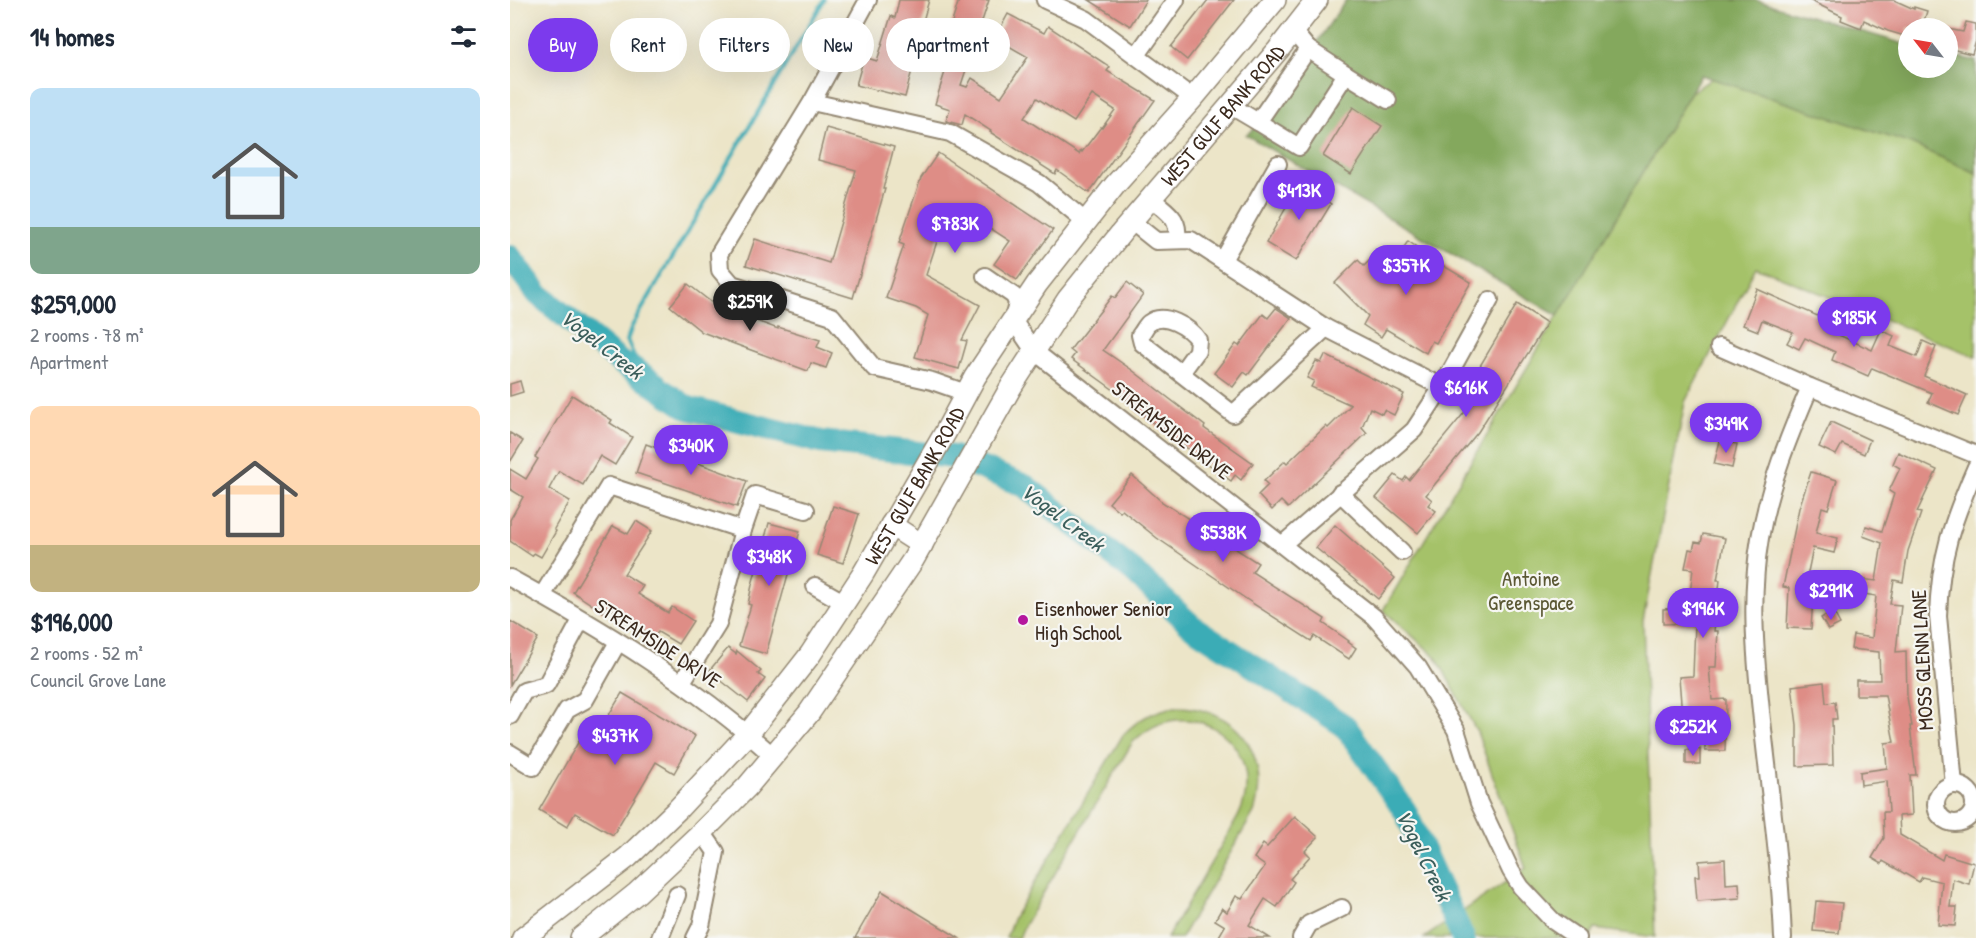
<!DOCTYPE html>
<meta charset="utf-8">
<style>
body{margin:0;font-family:"Patrick Hand",sans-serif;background:#f2f2f3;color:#1f2937;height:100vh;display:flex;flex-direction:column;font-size:22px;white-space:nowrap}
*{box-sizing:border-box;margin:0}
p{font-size:20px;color:#747a83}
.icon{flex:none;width:33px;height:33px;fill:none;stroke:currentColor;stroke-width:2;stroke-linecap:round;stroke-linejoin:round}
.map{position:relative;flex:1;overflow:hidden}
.panel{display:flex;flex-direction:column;background:#fff;width:510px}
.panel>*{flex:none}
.hud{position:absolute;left:18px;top:18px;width:570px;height:54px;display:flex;gap:12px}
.needle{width:39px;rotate:301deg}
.controls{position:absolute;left:1388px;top:18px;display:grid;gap:12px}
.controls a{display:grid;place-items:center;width:60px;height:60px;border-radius:50%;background:#fff;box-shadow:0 6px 24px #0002;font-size:30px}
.price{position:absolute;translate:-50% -51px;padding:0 14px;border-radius:21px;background:#7c3aed;color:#fff;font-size:20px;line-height:39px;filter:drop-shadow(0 2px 3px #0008)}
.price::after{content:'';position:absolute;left:50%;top:36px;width:18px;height:14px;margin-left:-9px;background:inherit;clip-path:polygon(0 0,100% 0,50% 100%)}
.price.active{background:#222;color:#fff}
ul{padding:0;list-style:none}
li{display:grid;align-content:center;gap:12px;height:318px;padding:0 30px}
li span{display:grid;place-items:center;height:186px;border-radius:12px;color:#555}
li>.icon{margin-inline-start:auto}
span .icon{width:108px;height:108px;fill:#fffc;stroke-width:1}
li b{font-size:26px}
h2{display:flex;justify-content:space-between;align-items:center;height:72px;padding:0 30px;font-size:26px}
.pill{padding:0 21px;border-radius:27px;background:#fff;box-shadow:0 6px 24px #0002;font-size:21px;line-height:54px}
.pill.active{background:#7c3aed;color:#fff}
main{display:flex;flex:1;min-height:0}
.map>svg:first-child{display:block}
.green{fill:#a5c269;stroke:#707644;stroke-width:1.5}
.forest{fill:#84a85d;stroke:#60693e;stroke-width:1.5}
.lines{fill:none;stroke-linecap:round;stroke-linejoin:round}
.stream{stroke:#3bacb6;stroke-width:4}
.river{stroke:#3bacb6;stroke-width:24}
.building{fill:#de8d86;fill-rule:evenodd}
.minor-casing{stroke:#948873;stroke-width:20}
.major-casing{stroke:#948873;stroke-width:24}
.minor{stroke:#fff;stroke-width:16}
.major{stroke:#fff;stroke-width:21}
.poi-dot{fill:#b5179e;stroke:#f6f6f2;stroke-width:2}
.labels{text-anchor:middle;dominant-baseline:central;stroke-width:4.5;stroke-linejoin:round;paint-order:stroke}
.street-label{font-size:21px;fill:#3b2a1e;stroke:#f6f6f2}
.park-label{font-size:21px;fill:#5b5834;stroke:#f6f6f2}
.poi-label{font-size:21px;fill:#3b2a1e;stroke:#f6f6f2;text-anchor:start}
.water-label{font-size:22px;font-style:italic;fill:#3b5e5b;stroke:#f6f6f2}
</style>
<main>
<section class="panel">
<h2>14 homes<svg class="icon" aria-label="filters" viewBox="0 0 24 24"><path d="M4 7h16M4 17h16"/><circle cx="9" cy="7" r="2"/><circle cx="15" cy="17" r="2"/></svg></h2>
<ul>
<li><span style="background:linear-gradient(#bfe0f5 75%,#7fa58c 0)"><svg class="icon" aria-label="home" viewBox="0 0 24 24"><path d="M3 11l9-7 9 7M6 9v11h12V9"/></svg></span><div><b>$259,000</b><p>2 rooms · 78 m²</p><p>Apartment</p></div></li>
<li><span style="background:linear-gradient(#ffd9b3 75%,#c2b280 0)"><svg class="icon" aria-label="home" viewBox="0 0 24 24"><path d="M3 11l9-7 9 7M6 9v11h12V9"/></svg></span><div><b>$196,000</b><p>2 rooms · 52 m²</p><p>Council Grove Lane</p></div></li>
</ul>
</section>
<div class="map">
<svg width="1466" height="938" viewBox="0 0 1466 938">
<rect width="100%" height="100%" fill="#f6f6f2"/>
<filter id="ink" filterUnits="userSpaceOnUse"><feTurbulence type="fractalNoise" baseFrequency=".0167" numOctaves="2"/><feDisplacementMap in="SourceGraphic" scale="12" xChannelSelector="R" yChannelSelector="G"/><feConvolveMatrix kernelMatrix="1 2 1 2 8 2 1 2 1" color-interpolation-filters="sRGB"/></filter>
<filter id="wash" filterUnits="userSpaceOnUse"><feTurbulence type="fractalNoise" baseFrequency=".008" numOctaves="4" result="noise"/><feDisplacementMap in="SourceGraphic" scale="24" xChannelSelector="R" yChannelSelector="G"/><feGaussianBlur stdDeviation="1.35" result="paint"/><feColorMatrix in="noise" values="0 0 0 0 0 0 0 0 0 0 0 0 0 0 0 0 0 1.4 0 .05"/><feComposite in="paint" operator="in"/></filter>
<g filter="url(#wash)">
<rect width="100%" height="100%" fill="#ece5c8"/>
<!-- green -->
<g class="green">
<polygon points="1207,75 1466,144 1466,357 1246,267 1175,402 1133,621 1145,937 1085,929 1079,938 914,938 1016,868 967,732 926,657 873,610 1180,93"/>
<path d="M665,707C726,706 762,754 744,812L671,938H657L728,817C763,745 678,685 622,743L515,924L509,938H496L504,917L613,735C628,719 643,711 665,707Z"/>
</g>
<!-- forest -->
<polygon class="forest" points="836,0 1245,0 1398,45 1398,68 1437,68 1437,54 1466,61 1466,173 1401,144 1191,75 1048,316 736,135 751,123"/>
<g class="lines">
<!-- stream -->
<polyline class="stream" points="160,396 153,377 124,357 117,340 122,326 314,0"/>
<!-- river -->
<polyline class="river" points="0,257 28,294 110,362 178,408 311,442 444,457 515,486 623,571 683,627 835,726 895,811 953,938"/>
</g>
<g id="blocks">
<!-- building -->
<g class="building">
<polygon points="389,0 419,0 399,70 402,70 395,97 346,85 354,57 367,61 381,16 385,18"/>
<path d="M449,0H479L451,85L457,87L462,78L491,97L518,57L485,38L498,14L534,33L538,26L600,67L597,71L645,100L579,193L547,170L545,174L480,132L481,131L455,114L452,125L436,121L440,109L425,104L444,43L436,41ZM582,95L605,110L592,128L591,127L572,152L571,150L569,154L514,118L527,98L564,122Z"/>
<polygon points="579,0 636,0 620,26"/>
<polygon points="698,0 724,0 677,60 661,47"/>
<polygon points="1299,0 1384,0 1404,9 1404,7 1417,11 1412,28 1398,28 1398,37 1378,31 1354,20 1351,28 1331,20 1332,16"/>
<polygon points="1456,22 1466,24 1466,41 1462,54 1437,48 1437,29 1453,32"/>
<polygon points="843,107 872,126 841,174 813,156"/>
<polygon points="316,128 384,147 373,189 375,189 343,298 236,265 245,239 319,263 346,170 308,160"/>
<polygon points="428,153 543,230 507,280 484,264 500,241 440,202 416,275 470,305 452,340 457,341 449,369 405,357 418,315 406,308 376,298 394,245 389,243 411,178"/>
<polygon points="798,181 816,192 812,198 821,204 786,261 756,243 789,185 793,188"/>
<polygon points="898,241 921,257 920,258 961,282 926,343 922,341 916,353 876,329 871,337 853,325 858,316 825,283 848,260 854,266 864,256 879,271"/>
<polygon points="617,282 633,295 593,350 622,370 695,426 694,428 743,463 731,480 725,475 721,481 626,410 627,408 608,393 561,359 565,354 560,350 602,296 605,298"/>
<polygon points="178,284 220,317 222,312 268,329 268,327 310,340 307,347 322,353 316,368 301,363 298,371 192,332 160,306"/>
<polygon points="1247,289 1328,325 1324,333 1362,350 1371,330 1384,336 1380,346 1407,357 1413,341 1426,347 1414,376 1457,395 1448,415 1418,402 1422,393 1362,368 1358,376 1322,360 1325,352 1295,338 1289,349 1277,343 1283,332 1252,320 1248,331 1233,325"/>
<polygon points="1007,304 1037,323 968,432 916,495 922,500 918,505 926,511 908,533 866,498 885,475 893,481 896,477 899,480 959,407 949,401"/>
<polygon points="766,308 781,318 738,375 734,372 723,387 704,373 726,344 729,346 753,314 758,318"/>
<polygon points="815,355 894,394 884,415 874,410 872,414 860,408 852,427 857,433 778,508 771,501 762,510 748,495 758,485 754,481 775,461 777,463 816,426 818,428 841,405 801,387 804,381 797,378 806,361 811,363"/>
<polygon points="10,381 13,392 0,396 0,384"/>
<polygon points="62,395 102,420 100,423 122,437 105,465 90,456 73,485 49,471 39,489 60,501 44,529 46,531 31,557 24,553 22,556 0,541 0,520 13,497 0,489 0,469 16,479 28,459 25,457"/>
<polygon points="1321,422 1360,440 1354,454 1332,444 1326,455 1309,447"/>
<polygon points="0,433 13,441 0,462"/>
<polygon points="1210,441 1227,444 1222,468 1204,464"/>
<polygon points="136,444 237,481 227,507 126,473"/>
<polygon points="1388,452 1427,470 1407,512 1411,513 1398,551 1393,582 1384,580 1380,604 1391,605 1386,652 1396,651 1397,697 1402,726 1400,726 1406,775 1400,775 1402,815 1389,816 1390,835 1432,860 1434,854 1464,863 1459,884 1443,879 1440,907 1447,907 1445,926 1428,925 1432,882 1412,877 1409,882 1373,861 1372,864 1362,858 1374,838 1373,812 1379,812 1377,781 1351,785 1350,772 1377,768 1375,743 1384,742 1375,695 1346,695 1346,680 1370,680 1369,652 1341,649 1343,635 1362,638 1366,596 1348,593 1351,579 1366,581 1372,543 1353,536 1356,526 1372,531 1384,494 1379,491 1390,468 1383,464"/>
<polygon points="1301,472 1327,480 1318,509 1312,507 1306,533 1328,538 1324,553 1303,548 1293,596 1303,597 1301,629 1277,628 1279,588 1273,587 1289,508"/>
<polygon points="622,475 652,502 748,563 742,572 815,619 813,623 839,641 838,642 846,648 839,659 804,636 801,641 742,603 647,538 612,510 610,512 599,503"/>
<polygon points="323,506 349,514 333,563 307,555"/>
<polygon points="126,521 142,531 114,574 133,586 128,594 158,613 162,607 183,621 168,644 148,632 144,637 97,606 93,612 63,592 103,526 118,534"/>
<polygon points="259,523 290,531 256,654 229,646 241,605 238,604 242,585"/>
<polygon points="825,525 885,578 868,599 806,548"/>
<polygon points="1193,534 1215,538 1207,580 1210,580 1204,631 1208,631 1206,667 1199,667 1202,700 1216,699 1215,751 1195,751 1195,714 1172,716 1169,677 1183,676 1185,623 1153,624 1153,609 1173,608 1175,594 1180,594 1183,569 1175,568 1179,549 1183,550 1185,542 1191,543"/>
<polygon points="1323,611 1330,624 1318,630 1311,618"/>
<polygon points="0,621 28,638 0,685"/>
<polygon points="218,648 226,654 227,651 251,671 248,674 255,679 238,702 199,671"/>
<polygon points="1314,682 1316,703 1325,702 1327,719 1322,719 1323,765 1287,766 1287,725 1282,686"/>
<polygon points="112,693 185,736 164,773 146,762 103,835 65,813 57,827 29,810 73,734 84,740"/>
<polygon points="1190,749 1190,764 1176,764 1176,750"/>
<polygon points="785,816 808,837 795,851 800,856 780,879 784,882 767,907 755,899 739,925 760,938 708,938 715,926 705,920 712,908 717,912 726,896 732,899 755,866 744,858 753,844 757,847"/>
<polygon points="1215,859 1216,884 1229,883 1230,898 1187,901 1185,876 1190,876 1189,861"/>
<polygon points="372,891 449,938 345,938"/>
<polygon points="1306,901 1332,903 1329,933 1303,931"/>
</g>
</g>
</g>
<g filter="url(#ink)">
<use href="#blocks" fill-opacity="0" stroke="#948873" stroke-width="1.5"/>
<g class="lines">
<defs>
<g id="minor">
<polyline points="358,0 302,102 209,254 210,270 222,284 322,316 364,368 422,381 456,393"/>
<polyline points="535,0 576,19 683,98"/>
<polyline points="627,55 666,0"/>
<polyline points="836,74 878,100"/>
<polyline points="302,102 440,133 529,183 575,221"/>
<polyline points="721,106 748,122 798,49 783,31"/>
<polyline points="748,122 789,147 836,74 798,49"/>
<path d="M641,198C656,212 670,217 667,239"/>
<polyline points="621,221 646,241 681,240 816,328 932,387"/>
<polyline points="713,260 768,164"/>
<polyline points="475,276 504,296 507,303 503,320 524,351 864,617 908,667 946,730 969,803 1001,871 1011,887 1043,921 1068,938"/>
<polyline points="1209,347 1300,387 1466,455"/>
<path d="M671,373L687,351L688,340C680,328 654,311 639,323C636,325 633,332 630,335L632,343L723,414L816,328"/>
<polyline points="830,493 892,552"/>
<polyline points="773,544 904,430 932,387 980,300"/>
<path d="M0,578C93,629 184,685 263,756"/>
<polyline points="305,586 335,603"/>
<polyline points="32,596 99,486 233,530"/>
<polyline points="172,682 208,624 233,530 245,495 296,510"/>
<polyline points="0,716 14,691 36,685 71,620"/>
<polyline points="0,753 23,767 57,710 75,700 108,642"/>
<circle cx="1445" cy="804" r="19"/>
<path d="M1444,785L1428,616C1430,556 1442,522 1466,467"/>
<polyline points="150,938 167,895"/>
<polyline points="185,938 191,926 206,852 192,832"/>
<polyline points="791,938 799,924 832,908"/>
<path d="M1273,938C1270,862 1259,786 1251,711C1245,653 1240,596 1250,538C1259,485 1279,436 1300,387"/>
</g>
<g id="major">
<polyline points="381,525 412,545"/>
<path id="s1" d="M13,938L118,857L167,810L238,734L300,655L353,574L435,433L465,377L527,284L605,185L683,98L765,0"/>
<path id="s2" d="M71,938L127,893L192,832L237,787L299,713L403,560L501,387L558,299L612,232L768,50L807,0"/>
</g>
</defs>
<!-- minor casing -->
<use href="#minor" class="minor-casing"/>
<!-- major casing -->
<use href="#major" class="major-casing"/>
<!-- minor -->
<use href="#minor" class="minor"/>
<!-- major -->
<use href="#major" class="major"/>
</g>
</g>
<!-- markers -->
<circle class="poi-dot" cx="513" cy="620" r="6"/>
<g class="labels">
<!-- street labels -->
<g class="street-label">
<text stroke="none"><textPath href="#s2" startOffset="1050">WEST GULF BANK ROAD</textPath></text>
<text transform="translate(662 430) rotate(38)">STREAMSIDE DRIVE</text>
<text stroke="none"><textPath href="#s1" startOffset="604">WEST GULF BANK ROAD</textPath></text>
<text transform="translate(148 643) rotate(33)">STREAMSIDE DRIVE</text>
<text transform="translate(1412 660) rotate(-93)">MOSS GLENN LANE</text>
</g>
<!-- park labels -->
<g class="park-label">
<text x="1021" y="578">Antoine<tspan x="1021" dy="24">Greenspace</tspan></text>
</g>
<!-- poi labels -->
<g class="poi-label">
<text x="525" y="608">Eisenhower Senior<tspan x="525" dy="24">High School</tspan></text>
</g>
<!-- water labels -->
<g class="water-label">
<text transform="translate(92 344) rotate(38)">Vogel Creek</text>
<text transform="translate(553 517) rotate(37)">Vogel Creek</text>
<text transform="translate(914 855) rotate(64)">Vogel Creek</text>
</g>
</g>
</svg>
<div class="controls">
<a><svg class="needle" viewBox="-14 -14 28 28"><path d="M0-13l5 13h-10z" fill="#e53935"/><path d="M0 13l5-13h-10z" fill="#747a83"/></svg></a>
</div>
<b class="price" style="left:789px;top:221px">$413K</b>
<b class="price" style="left:445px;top:254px">$783K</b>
<b class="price" style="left:896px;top:296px">$357K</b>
<b class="price active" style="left:240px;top:332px">$259K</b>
<b class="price" style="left:1344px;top:348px">$185K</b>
<b class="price" style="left:956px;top:418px">$616K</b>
<b class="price" style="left:1216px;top:454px">$349K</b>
<b class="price" style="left:181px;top:476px">$340K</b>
<b class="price" style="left:713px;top:563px">$538K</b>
<b class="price" style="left:259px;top:587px">$348K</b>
<b class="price" style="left:1321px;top:621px">$291K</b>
<b class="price" style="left:1193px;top:639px">$196K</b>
<b class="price" style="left:1183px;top:757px">$252K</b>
<b class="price" style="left:105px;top:766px">$437K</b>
<div class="hud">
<a class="pill active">Buy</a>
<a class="pill">Rent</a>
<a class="pill">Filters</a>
<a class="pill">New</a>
<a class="pill">Apartment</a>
</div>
</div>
</main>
